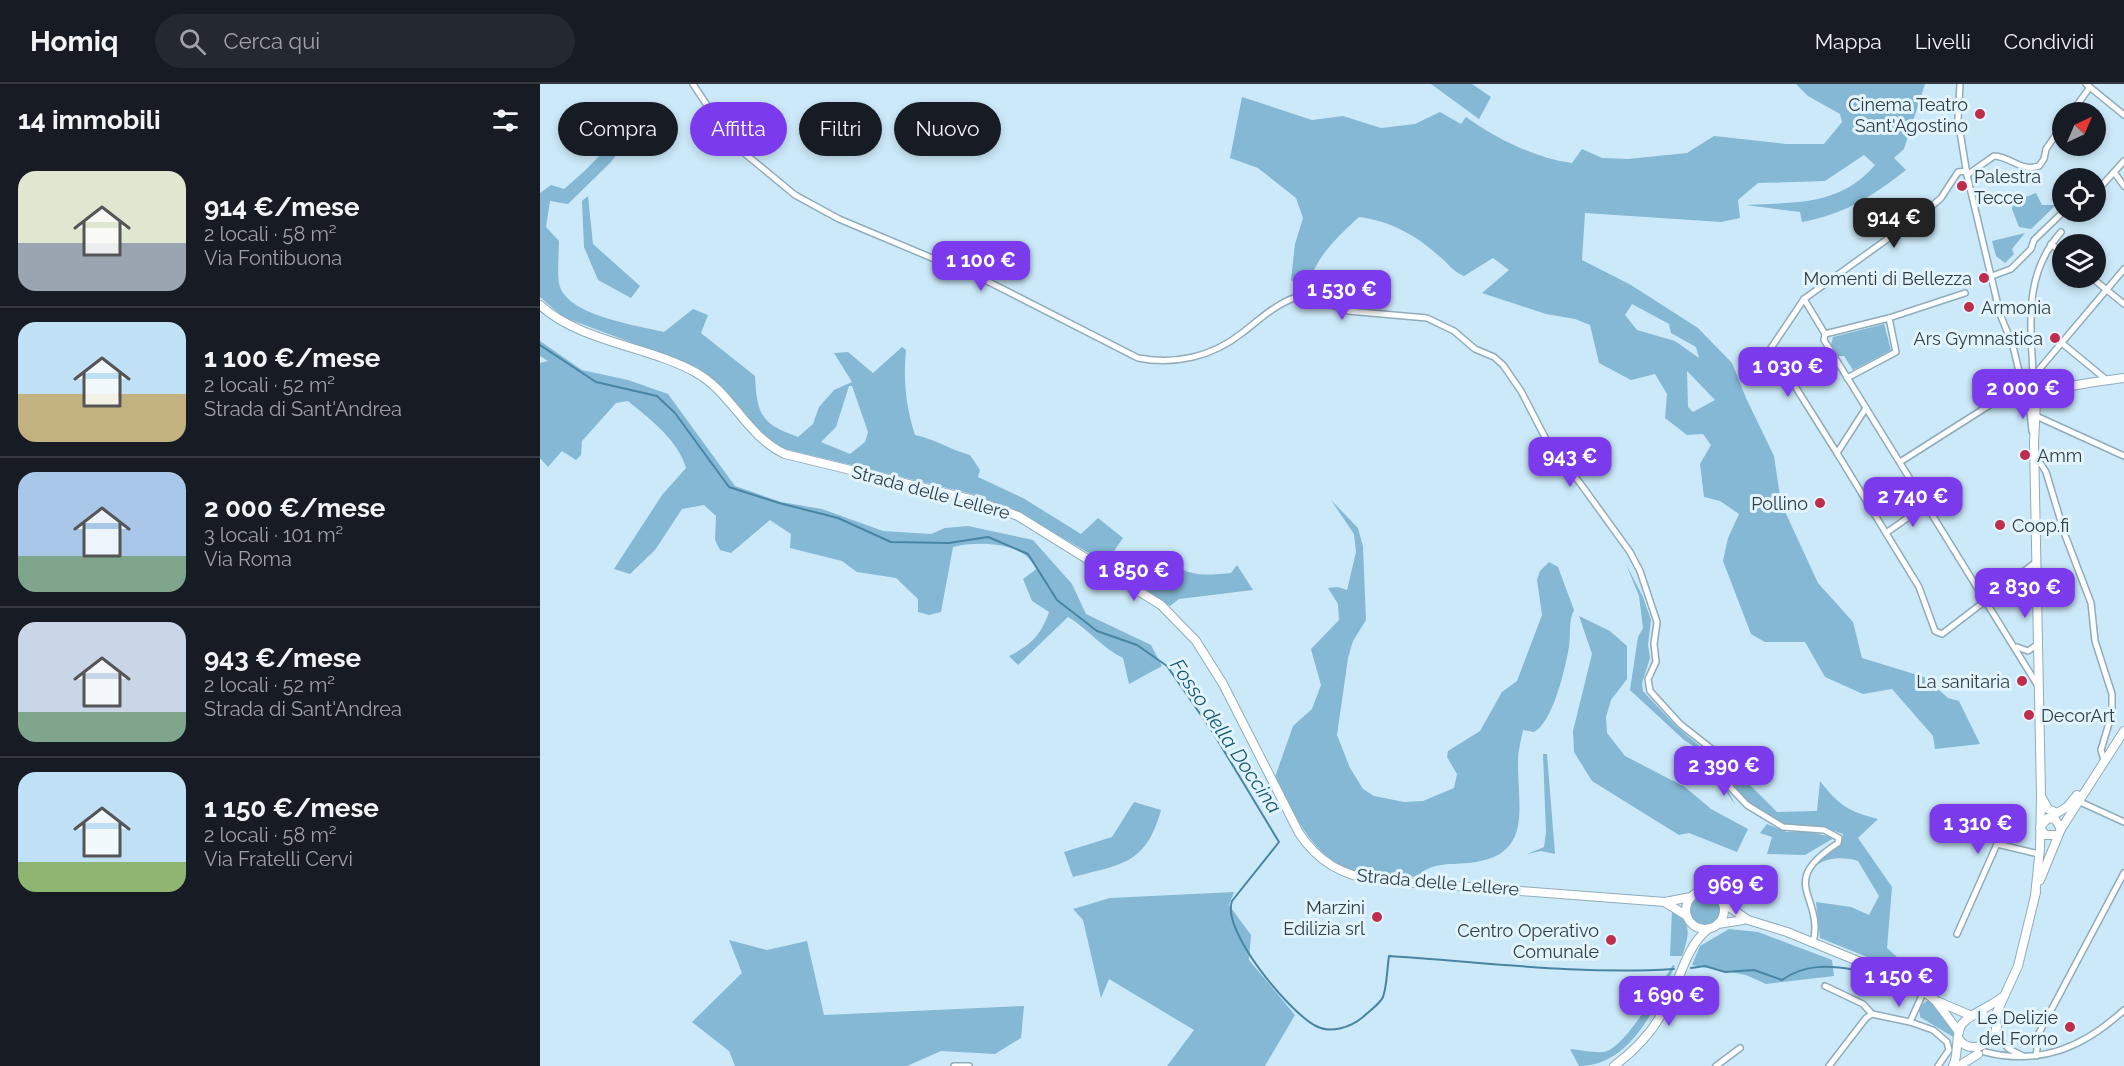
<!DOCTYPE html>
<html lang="it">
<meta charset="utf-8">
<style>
body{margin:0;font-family:Raleway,sans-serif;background:#242831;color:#f1f3f6;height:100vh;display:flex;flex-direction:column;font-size:22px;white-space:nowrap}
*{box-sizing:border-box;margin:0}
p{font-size:20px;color:#9ea1a6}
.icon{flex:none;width:33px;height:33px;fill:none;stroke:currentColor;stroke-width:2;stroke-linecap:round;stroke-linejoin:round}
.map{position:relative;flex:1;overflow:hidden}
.drawer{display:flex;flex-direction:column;background:#171b24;width:540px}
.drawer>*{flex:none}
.hud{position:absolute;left:18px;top:18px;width:570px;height:54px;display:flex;gap:12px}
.needle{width:39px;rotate:44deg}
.fabs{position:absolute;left:1512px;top:18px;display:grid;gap:12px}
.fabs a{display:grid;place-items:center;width:54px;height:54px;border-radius:50%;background:#171b24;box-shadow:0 3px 9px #0003;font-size:30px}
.price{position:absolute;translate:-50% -51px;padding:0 14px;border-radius:12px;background:#7c3aed;color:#fff;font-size:20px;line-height:39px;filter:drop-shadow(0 2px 3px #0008)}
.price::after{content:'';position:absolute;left:50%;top:36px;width:18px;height:14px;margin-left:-9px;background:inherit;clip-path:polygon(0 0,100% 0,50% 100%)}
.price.active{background:#222;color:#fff}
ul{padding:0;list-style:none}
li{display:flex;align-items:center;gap:18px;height:150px;padding:0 18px}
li+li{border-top:2px solid #363941}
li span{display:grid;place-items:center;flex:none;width:168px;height:120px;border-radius:18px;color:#555}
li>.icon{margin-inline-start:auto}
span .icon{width:72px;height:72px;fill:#fffc;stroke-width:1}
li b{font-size:26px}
h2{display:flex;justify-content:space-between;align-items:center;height:72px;padding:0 18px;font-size:26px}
.pill{padding:0 21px;border-radius:27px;background:#171b24;box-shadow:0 3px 9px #0003;font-size:21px;line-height:54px}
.pill.active{background:#7c3aed;color:#fff}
header{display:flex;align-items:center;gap:36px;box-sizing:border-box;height:84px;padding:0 30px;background:#171b24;border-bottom:2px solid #363941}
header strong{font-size:28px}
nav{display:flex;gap:33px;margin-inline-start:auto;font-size:21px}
.search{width:420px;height:54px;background:#242831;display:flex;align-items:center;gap:15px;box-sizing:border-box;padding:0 21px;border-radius:33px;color:#9ea1a6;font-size:22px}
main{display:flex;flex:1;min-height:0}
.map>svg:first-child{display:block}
.green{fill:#84b8d4;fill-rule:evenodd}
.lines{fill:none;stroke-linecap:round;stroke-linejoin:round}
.stream{stroke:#4885a4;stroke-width:2}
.street-casing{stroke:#90acbb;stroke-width:8}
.secondary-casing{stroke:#90acbb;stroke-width:10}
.street{stroke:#fff;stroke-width:5}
.secondary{stroke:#fff;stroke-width:8}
.poi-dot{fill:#be2d4b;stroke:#e2f4fe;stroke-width:2}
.labels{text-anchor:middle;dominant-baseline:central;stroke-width:6;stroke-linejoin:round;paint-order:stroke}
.poi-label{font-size:18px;fill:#323d44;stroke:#e2f4fe;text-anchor:end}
.street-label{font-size:18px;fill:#323d44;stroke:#e2f4fe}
.water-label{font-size:20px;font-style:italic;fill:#175774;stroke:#e2f4fe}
</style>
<header>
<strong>Homiq</strong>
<div class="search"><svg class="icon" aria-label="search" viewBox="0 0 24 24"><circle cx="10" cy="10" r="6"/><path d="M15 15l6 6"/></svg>Cerca qui</div>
<nav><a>Mappa</a><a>Livelli</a><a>Condividi</a></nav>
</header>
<main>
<section class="drawer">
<h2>14 immobili<svg class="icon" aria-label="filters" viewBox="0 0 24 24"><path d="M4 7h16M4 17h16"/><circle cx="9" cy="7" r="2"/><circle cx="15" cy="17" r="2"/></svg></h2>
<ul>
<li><span style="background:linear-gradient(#dfe7d0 60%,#9aa5b1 0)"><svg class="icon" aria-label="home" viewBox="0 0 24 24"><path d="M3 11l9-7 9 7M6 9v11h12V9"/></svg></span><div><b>914 €/mese</b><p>2 locali · 58 m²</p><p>Via Fontibuona</p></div></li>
<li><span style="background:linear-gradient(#bfe0f5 60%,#c2b280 0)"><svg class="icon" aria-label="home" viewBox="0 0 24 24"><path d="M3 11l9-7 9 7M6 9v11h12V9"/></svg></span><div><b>1 100 €/mese</b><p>2 locali · 52 m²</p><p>Strada di Sant'Andrea</p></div></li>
<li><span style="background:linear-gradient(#a9c7e8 70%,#7fa58c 0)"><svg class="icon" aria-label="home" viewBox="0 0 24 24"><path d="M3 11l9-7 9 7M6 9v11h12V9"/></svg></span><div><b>2 000 €/mese</b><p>3 locali · 101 m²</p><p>Via Roma</p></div></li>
<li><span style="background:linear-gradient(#c9d6e8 75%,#7fa58c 0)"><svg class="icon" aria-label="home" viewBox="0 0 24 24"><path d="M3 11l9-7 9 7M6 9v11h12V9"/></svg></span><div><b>943 €/mese</b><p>2 locali · 52 m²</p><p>Strada di Sant'Andrea</p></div></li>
<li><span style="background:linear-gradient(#bfe0f5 75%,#8fb573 0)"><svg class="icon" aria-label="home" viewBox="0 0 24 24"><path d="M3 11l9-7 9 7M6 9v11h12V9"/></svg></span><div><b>1 150 €/mese</b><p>2 locali · 58 m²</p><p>Via Fratelli Cervi</p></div></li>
</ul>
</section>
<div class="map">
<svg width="1584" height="982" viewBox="0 0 1584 982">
<rect width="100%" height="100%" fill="#cce9f9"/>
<!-- green -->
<g class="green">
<polygon points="891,0 932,0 951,13 939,35"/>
<path d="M1256,0H1385L1364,65L1354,74L1366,86C1331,113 1305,130 1262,138L1260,128L1206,121C1256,118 1300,122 1335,81L1324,71L1285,97L1218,99L1198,116L1200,134L1181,138L1045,129L1042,176L1091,201L1158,244L1192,279L1206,314L1234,372L1241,419L1278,499L1313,538L1322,574L1384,593L1408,614L1419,617L1440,660L1395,665L1393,652L1352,605L1323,610L1285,593L1265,558H1225L1211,550L1183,477L1188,454L1199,430L1180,417L1164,413L1160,380L1171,361L1163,350L1147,351L1125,334L1127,310L1115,290L1091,296L1059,279L1050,241L1035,235L1006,230L942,209L969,186L953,174L924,192C912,187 909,180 899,172C876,151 850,137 819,133C792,158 776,173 765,209L751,196L755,160L763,134L756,114L718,84L690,74L702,13L772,36L803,32L841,44L875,40L900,28L921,40L926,33C957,55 995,74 1032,79L1042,65L1062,74L1088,75L1147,69L1174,52L1246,60H1284L1302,38L1300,30L1268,12ZM1092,220L1129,240L1131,249L1156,263L1159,274L1135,257L1097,246L1085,231ZM1147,287L1175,316L1153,328L1148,323Z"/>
<path d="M83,44L95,48L70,79L28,120L10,117L6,143L19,157C19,170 17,186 19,199C25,232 97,241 124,248L153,225L168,231L161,249L215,292C217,329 220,340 258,353L273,340L279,323L294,306L312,298L294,269L308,268L333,289L362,263L366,266C363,296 366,323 375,351C398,356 408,365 430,371L440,386L438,393L483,414L541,450L558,434L583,454L574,467L575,473L599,487L612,467C645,490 651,493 691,489L697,481L713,506L639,515L630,522L566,479L471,424L428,409L241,364L219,347L189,311L157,283L23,233L0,213V109L11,101L24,105C47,86 65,67 83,44ZM309,302H312L328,348L325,358L310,370L281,358L296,343Z"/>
<polygon points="1496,109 1502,121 1516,121 1491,145 1479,143 1472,125 1473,121 1476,117"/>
<polygon points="48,112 53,160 100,202 91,214 58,196 44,163 42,117"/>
<polygon points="1485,149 1472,165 1474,170 1465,179 1456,172 1452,157"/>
<polygon points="1344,240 1351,266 1313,286 1304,272 1298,272 1291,261 1293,253"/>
<path d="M0,257L42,286L88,296L128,310L195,402L241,418L282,425L343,447L391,450L405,444L428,442L493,456L532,500L546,530L611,561L622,582L589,600L583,574C562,564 548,545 528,533L478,581L469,572C491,561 501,551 509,528L492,517L483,495L498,484C493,480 489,474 484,470C465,458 434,458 413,463L401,528L389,531L378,528V515L356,494L317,488L302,477L250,464L251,450L230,436L191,469L180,466L175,456L176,432L164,421L142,425L115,466L90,490L74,485L122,411L146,384C138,356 110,335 88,317L76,319L42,357L41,371L36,376L22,367L8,383L0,374V279L8,277L0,272Z"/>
<path d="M791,416L818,444L823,463L826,536L813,557L808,574L797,651L810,684L823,705L834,712L864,718L883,717L914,704L917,690L907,673L908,667L940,647L962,608L977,597L1002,531L997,496L1000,487L1009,478L1018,483L1034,526C1028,538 1031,549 1029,563C1025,585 1013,638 994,648L983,646C981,656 978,667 978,678C978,727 993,773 928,779C907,781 892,778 876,793C857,791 834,792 815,787C772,775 754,729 735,693L753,642L772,625L781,601L771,565L799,536L798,520L788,504L798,503L807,506L816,468L814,450Z"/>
<polygon points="1086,480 1103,513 1111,536 1108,561 1110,574 1102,599 1103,607 1137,643 1168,669 1196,722 1182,702 1177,684 1170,673 1144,656 1090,606 1098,553 1103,544 1099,512"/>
<polygon points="1039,532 1070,547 1087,562 1087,595 1071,616 1066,633 1067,649 1085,672 1145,703 1171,725 1208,745 1197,768 1149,749 1139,751 1052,697 1034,668 1033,647 1052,570"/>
<polygon points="1003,670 1007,670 1015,770 1001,767 987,770 1004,763 1006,748"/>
<path d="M1198,689L1237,728L1277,727L1280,697C1298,721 1310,728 1338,735L1318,754L1352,803L1347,864L1369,884L1367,889L1280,854L1276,818L1311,823L1329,831L1339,812L1318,777C1304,773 1289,773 1277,781L1275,778L1301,761L1303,750C1278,739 1263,747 1243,741C1222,735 1200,713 1191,695Z"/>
<path d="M594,718L621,726C606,780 583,780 533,793L524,768L572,753Z"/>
<polygon points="1227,740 1247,748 1268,747 1294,754 1265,771 1227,770 1232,753 1220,749"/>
<polygon points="694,808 689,821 711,851 709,876 755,931 725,982 627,982 654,946 569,895 561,914 543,836 533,825 570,814"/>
<circle cx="1165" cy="826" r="15"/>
<path d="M1132,826C1153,838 1149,852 1142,872H1130Z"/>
<polygon points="1189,845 1218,848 1292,876 1294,892 1226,900 1206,891 1152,881 1160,862"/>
<polygon points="189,856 227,866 267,857 284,931 484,922 481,954 455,970 401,967 367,982 195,982 189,967 152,938 202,889"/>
<path d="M1133,881L1135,882C1116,922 1091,982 1039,982L1030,965C1041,966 1053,969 1063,968C1085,966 1121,899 1133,881Z"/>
<path d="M1387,917C1398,920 1412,942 1415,954L1380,933L1379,923Z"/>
</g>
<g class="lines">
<!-- stream -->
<g class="stream">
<path d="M0,261L56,298L117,312L135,329L189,403L239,419L298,434L351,458L409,459L448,453L488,470L517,516L557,547L597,561L627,582L672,647L739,758L692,817C681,847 750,929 776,942C791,950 811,943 823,933C829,927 840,920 843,913C847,902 847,885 849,872C943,878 1040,891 1134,885"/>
<path d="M1151,884L1165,882L1185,888L1214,886L1242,896C1264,880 1289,881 1315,886"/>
</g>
<defs>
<g id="street">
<path d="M153,0L192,59L255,111L299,135L447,197L598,274C635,281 672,273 702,249C723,233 738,217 764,211L808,227L887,234L914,247L935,265L954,273L963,281L981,307L1009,361L1040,399L1090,468L1100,487L1117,538L1114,560L1116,578L1108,595L1110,607L1140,640L1178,670L1191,704L1207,721L1243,743L1284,746L1299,754L1298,759C1235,800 1285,811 1273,859"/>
<polyline points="1420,0 1418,35 1427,91 1460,230 1473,262 1482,300 1488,309"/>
<polyline points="1546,0 1584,31"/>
<polyline points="1532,28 1550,3"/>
<polyline points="1574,88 1584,102"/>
<path d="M1427,91L1454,72C1472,73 1480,88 1499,82L1504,75L1506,65L1522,42"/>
<polyline points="1556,108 1584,77"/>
<polyline points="1511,160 1522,169"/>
<polyline points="1452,192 1471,185 1491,165 1494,156 1523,128"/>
<polyline points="1552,194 1584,220"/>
<polyline points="1264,215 1285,250 1284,256 1498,602"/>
<polyline points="1349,234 1425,209"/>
<polyline points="1285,250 1349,234 1356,268 1307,294"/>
<polyline points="1523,260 1568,297"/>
<path d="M1493,292C1491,239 1483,191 1521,148"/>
<polyline points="1496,317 1496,296 1500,290"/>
<polyline points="1326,324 1297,369 1379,503 1395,547 1402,550 1496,478"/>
<polyline points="1496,332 1584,372"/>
<polyline points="1492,347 1488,309 1492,294 1584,185"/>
<polyline points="1297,369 1231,264 1264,215 1385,128 1401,114 1418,88 1427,87"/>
<polyline points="1494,377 1501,380 1506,388 1525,451 1551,519 1555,557 1572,610 1572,629 1561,666 1564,676"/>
<polyline points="1360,378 1456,317 1480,319"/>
<polyline points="1346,449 1386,421"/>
<polyline points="1477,563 1488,567 1498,560"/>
<polyline points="1538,717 1584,738"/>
<polyline points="1417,850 1457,760 1499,770"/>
<polyline points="1285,902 1323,920 1332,930 1370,938 1384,907"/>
<polyline points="1370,938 1393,946 1407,958 1409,966 1398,982"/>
<polyline points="1457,952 1469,965 1483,972"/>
<path d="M1445,968C1500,982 1544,963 1584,926"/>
<polyline points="1496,972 1499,949 1584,789"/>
<polyline points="414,982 429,982"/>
<polyline points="1176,982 1200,964"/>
<polyline points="1289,982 1326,934 1332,930"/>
</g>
<g id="secondary">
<path d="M0,221C40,258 108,262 155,288C192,308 206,352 245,370L434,416L478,432L621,521L656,557L683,600L759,749C778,778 803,792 836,796L1125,818L1151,813"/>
<polyline points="1502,714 1508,725 1517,729 1527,723 1537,711"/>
<polyline points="1517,751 1505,751 1500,743 1508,734 1515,735 1521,745"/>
<polyline points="1500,796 1521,745 1584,647"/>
<circle cx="1165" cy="826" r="19"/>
<path d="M1495,812L1500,764L1501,711L1494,359L1496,317C1507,302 1564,297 1584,294"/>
<polyline points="1126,819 1147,832"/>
<polyline points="1183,819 1208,836 1247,848 1374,900 1395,916 1419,948"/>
<polyline points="1178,840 1203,836"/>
<polyline points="1399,918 1432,932"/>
<polyline points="1456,945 1457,928 1478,882 1496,808"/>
<path d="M1419,955C1437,982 1484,933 1436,931"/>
<path d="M1074,982C1097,965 1116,944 1128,918C1141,893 1146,863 1168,845"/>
<path d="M1413,982C1419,970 1415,957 1420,944C1423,933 1450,923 1461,914"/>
<polyline points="1419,982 1438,970"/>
</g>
</defs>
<!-- street casing -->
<use href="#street" class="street-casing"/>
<!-- secondary casing -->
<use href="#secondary" class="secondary-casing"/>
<!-- street -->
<use href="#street" class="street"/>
<!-- secondary -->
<use href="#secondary" class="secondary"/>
</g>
<!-- markers -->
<g class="poi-dot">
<circle cx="1440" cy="30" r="6"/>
<circle cx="1422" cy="102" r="6"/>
<circle cx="1444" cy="194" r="6"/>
<circle cx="1429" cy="223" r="6"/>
<circle cx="1515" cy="254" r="6"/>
<circle cx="1485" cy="371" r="6"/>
<circle cx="1280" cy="419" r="6"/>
<circle cx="1460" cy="441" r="6"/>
<circle cx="1482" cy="597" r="6"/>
<circle cx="1489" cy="631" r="6"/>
<circle cx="837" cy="833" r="6"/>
<circle cx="1071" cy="856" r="6"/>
<circle cx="1530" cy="943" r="6"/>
</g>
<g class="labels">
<!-- poi labels -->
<g class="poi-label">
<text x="1428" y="20">Cinema Teatro<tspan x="1428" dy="21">Sant'Agostino</tspan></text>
<text x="1434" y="92" text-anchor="start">Palestra<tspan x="1434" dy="21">Tecce</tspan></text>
<text x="1432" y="194">Momenti di Bellezza</text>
<text x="1441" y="223" text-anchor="start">Armonia</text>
<text x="1503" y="254">Ars Gymnastica</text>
<text x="1497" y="371" text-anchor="start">Amm</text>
<text x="1268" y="419">Pollino</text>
<text x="1472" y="441" text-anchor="start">Coop.fi</text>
<text x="1470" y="597">La sanitaria</text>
<text x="1501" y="631" text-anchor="start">DecorArt</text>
<text x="825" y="823">Marzini<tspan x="825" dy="21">Edilizia srl</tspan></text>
<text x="1059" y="846">Centro Operativo<tspan x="1059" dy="21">Comunale</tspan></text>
<text x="1518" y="933">Le Delizie<tspan x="1518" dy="21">del Forno</tspan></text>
</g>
<!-- street labels -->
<g class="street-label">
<text transform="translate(391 408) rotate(15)">Strada delle Lellere</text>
<text transform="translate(898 798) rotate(5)">Strada delle Lellere</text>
</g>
<!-- water labels -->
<g class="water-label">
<text transform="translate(686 652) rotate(56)">Fosso della Doccina</text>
</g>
</g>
</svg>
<div class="fabs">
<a><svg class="needle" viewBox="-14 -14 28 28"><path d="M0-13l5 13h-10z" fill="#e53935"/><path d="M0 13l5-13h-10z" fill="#9ea1a6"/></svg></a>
<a><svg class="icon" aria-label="locate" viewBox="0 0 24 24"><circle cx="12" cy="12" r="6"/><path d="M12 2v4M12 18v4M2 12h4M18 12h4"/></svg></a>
<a><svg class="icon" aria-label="layers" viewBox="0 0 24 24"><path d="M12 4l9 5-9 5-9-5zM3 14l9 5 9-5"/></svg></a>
</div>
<b class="price active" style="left:1354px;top:165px">914 €</b>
<b class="price" style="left:441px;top:208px">1 100 €</b>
<b class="price" style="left:802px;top:237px">1 530 €</b>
<b class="price" style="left:1248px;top:314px">1 030 €</b>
<b class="price" style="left:1483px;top:336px">2 000 €</b>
<b class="price" style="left:1030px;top:404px">943 €</b>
<b class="price" style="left:1373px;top:444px">2 740 €</b>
<b class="price" style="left:594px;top:518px">1 850 €</b>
<b class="price" style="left:1485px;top:535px">2 830 €</b>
<b class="price" style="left:1184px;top:713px">2 390 €</b>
<b class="price" style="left:1438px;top:771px">1 310 €</b>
<b class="price" style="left:1196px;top:832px">969 €</b>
<b class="price" style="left:1359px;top:924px">1 150 €</b>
<b class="price" style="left:1129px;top:943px">1 690 €</b>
<div class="hud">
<a class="pill">Compra</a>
<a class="pill active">Affitta</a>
<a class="pill">Filtri</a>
<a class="pill">Nuovo</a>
</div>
</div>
</main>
